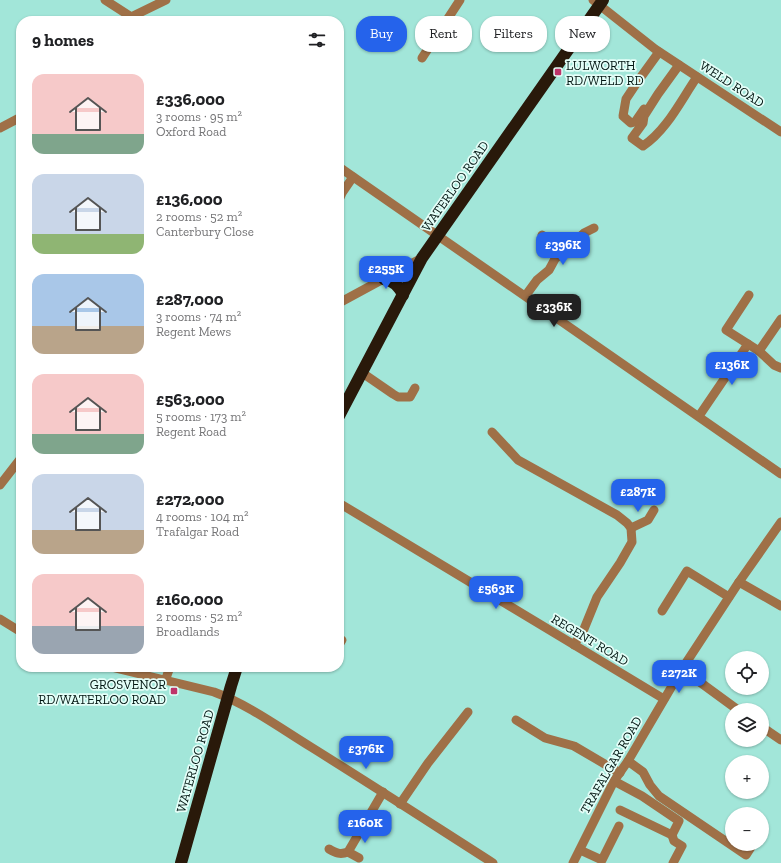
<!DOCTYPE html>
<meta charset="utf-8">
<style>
body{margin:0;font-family:"Zilla Slab",serif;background:#f2f2f2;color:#202124;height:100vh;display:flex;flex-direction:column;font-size:15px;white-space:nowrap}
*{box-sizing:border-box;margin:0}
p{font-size:13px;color:#757577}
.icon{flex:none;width:22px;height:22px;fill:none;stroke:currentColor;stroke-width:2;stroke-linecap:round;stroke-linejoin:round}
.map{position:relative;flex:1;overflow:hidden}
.drawer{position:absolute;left:16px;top:16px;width:328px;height:656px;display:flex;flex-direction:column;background:#fff;border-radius:16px;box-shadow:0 1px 3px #0004}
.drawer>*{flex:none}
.guide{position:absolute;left:356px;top:16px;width:365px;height:36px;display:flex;gap:8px}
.tools{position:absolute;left:725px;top:651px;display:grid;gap:8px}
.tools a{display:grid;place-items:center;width:44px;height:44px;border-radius:50%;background:#fff;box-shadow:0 1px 3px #0004;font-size:20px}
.price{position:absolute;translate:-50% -34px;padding:0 9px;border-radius:8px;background:#2563eb;color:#fff;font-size:13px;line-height:26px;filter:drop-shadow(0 1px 2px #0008)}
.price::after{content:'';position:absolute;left:50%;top:24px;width:12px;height:9px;margin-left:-6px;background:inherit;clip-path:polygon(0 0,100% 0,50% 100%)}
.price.active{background:#222;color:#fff}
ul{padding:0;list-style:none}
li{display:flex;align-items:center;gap:12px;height:100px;padding:0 16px}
li span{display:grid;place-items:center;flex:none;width:112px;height:80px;border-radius:12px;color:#555}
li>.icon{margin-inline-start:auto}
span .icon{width:48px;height:48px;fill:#fffc;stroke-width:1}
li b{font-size:17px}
h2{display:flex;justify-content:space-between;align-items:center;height:48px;padding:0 16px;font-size:17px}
.pill{padding:0 14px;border-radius:16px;background:#fff;box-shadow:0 1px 3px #0004;font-size:14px;line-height:36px}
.pill.active{background:#2563eb;color:#fff}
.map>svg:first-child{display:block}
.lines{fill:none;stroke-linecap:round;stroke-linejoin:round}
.minor{stroke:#9f7047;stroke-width:9}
.highway{stroke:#29190a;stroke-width:12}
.poi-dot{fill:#be3369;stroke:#e4fef8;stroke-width:1.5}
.labels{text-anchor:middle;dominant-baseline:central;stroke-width:3.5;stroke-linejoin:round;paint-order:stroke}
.poi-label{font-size:13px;fill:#001511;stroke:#e4fef8;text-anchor:start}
.street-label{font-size:13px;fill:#001511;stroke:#e4fef8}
</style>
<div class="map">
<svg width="781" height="863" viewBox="0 0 781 863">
<rect width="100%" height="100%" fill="#a2e6d9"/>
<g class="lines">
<!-- minor -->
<g class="minor">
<polyline points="105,0 136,20"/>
<polyline points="593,0 655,49 781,132"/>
<polyline points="126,21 131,17 166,0"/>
<polyline points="422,58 460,0"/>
<path d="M679,65L658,94L644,116L643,123L632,138L643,146C667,130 681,100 697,77"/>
<polyline points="644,109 635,122 631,123 623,116 626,99 638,81 659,52"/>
<polyline points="0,128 21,117"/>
<polyline points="339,167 781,474"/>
<polyline points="339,200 342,193 353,177"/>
<polyline points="542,235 565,249"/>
<polyline points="526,295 537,280 549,270 555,259 584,233 594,228"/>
<polyline points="749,295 726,330 759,351 774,365 781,368"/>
<polyline points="339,303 422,258"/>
<polyline points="759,351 781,319"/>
<polyline points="361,372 393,394 398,397 410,397 415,388"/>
<polyline points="699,416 748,344"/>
<polyline points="492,432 518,460 617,515 627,523 631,528 632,542 620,563 597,597 584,629 574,645"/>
<polyline points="0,485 21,458"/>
<polyline points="339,503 664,699"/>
<polyline points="631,528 648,520 654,510"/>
<polyline points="739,582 781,606"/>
<polyline points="662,611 687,571 729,597"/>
<polyline points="0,619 21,632"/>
<polyline points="339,645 342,640"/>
<path d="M111,667L214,692C249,705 280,728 311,747C372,785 432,824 493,863"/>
<polyline points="682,669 738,710"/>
<polyline points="165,681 170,667"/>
<polyline points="516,720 545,738 574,746 620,773"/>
<polyline points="762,727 781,740"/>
<polyline points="628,761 643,772 650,785 659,796 746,855 753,844"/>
<polyline points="614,781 642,796 679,821 672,835 620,810"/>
<polyline points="400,804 428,763 468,712"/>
<polyline points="672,835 674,841 682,846 673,863"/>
<path d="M329,849C336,853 340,855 348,852L383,792"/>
<polyline points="580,850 602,860 619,826"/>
<polyline points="348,852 359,858"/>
<polyline points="573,863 614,781 628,761 682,669 739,582 781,522"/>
</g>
<!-- highway -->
<g class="highway">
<path d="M384,279C394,281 399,286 403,295"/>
<polyline points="339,416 422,258 603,0"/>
<polyline points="181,863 231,686 237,667"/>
</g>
</g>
<!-- markers -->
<g class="poi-dot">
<rect x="554" y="68" width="8" height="8" rx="2"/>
<rect x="170" y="687" width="8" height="8" rx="2"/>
</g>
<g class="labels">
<!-- poi labels -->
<g class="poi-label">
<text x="566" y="65">LULWORTH<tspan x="566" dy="15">RD/WELD RD</tspan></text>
<text x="166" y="684" text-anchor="end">GROSVENOR<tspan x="166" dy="15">RD/WATERLOO ROAD</tspan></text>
</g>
<!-- street labels -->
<g class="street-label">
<text transform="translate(732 84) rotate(33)">WELD ROAD</text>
<text transform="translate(455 186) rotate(-55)">WATERLOO ROAD</text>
<text transform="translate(590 640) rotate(31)">REGENT ROAD</text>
<text transform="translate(195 761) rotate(-74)">WATERLOO ROAD</text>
<text transform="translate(611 765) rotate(-60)">TRAFALGAR ROAD</text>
</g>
</g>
</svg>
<div class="tools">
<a><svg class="icon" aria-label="locate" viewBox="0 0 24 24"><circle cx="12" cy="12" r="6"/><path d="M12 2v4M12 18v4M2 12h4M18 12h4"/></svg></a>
<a><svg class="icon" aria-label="layers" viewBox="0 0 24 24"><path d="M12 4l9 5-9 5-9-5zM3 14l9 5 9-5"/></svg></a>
<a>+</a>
<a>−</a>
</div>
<b class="price" style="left:563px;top:266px">£396K</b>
<b class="price" style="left:386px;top:290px">£255K</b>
<b class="price active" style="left:554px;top:328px">£336K</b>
<b class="price" style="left:732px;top:386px">£136K</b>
<b class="price" style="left:638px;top:513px">£287K</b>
<b class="price" style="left:496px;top:610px">£563K</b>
<b class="price" style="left:679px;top:694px">£272K</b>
<b class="price" style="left:366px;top:770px">£376K</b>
<b class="price" style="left:365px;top:844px">£160K</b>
<div class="guide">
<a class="pill active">Buy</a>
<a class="pill">Rent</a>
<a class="pill">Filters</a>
<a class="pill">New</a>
</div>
<section class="drawer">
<h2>9 homes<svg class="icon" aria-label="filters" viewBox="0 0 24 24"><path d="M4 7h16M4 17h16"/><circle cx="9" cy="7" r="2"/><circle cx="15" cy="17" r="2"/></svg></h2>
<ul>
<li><span style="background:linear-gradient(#f6c9c9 75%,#7fa58c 0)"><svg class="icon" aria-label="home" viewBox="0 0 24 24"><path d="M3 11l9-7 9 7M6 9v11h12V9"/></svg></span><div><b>£336,000</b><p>3 rooms · 95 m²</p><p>Oxford Road</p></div></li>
<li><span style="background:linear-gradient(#c9d6e8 75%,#8fb573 0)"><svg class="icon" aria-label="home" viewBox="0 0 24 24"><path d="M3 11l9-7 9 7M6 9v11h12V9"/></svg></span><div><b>£136,000</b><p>2 rooms · 52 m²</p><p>Canterbury Close</p></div></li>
<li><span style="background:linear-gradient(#a9c7e8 65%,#b9a48a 0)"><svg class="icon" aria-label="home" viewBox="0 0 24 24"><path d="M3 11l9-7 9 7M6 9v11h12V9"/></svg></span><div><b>£287,000</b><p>3 rooms · 74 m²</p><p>Regent Mews</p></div></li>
<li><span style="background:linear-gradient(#f6c9c9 75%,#7fa58c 0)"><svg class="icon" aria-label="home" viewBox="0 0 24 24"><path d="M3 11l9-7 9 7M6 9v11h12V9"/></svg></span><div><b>£563,000</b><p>5 rooms · 173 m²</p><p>Regent Road</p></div></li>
<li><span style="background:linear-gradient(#c9d6e8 70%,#b9a48a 0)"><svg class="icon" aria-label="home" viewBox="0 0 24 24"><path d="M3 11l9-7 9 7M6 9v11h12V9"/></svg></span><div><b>£272,000</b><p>4 rooms · 104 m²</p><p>Trafalgar Road</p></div></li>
<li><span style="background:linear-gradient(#f6c9c9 65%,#9aa5b1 0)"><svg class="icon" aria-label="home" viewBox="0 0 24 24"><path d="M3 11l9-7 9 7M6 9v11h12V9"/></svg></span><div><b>£160,000</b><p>2 rooms · 52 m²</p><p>Broadlands</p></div></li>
</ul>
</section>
</div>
